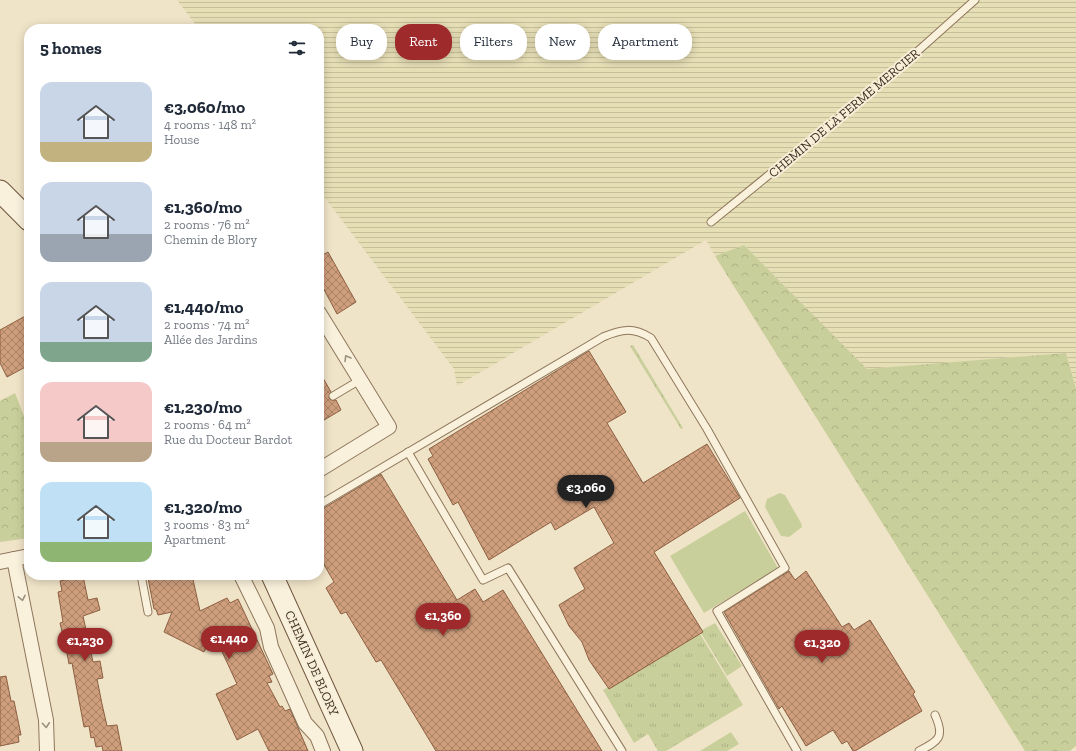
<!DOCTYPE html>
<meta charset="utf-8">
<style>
body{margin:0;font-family:"Zilla Slab",serif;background:#f2f2f3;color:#1f2937;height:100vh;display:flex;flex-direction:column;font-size:15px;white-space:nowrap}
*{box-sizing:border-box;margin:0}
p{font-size:13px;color:#747a83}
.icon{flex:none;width:22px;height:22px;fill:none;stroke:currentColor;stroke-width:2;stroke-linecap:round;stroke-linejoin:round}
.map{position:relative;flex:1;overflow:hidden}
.sheet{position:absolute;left:24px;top:24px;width:300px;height:556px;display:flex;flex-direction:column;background:#fff;border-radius:16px;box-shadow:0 2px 10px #0003}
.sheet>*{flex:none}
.top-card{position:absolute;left:336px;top:24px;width:380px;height:36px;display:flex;gap:8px}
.price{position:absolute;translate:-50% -34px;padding:0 9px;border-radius:14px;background:#9e2a2b;color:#fff;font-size:13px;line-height:26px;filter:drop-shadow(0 1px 2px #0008)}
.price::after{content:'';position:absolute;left:50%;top:24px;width:12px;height:9px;margin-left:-6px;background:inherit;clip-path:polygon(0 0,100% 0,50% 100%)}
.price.on{background:#222;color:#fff}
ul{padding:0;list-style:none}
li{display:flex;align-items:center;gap:12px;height:100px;padding:0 16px}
li span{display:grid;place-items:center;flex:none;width:112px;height:80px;border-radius:12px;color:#555}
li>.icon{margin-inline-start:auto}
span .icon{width:48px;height:48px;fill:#fffc;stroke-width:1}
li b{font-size:17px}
h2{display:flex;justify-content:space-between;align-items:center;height:48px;padding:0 16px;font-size:17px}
.tag{padding:0 14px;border-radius:16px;background:#fff;box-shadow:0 2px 10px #0003;font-size:14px;line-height:36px}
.tag.on{background:#9e2a2b;color:#fff}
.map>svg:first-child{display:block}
.farmland{fill:url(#farmland-rules)}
.grass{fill:url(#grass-tufts)}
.forest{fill:url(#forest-crowns)}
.garden{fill:#c9cf9b}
.building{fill:url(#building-cross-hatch);stroke:#8d5f41}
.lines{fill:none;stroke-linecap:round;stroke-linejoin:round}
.lane-casing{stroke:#8d765c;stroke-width:9}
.street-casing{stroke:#8d765c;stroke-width:16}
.secondary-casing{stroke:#6f573f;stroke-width:23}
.lane{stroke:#faf1dc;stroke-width:7}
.street{stroke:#faf1dc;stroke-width:14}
.secondary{stroke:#faf1dc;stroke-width:21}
.oneway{stroke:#9c907e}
.labels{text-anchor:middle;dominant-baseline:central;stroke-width:4;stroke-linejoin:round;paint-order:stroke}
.street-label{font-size:13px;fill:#3d2e20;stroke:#f7eed8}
</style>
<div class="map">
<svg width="1076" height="751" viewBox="0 0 1076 751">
<defs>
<pattern id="farmland-rules" width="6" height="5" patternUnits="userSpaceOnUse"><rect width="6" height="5" fill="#e6deb5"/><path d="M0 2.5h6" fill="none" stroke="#c6bf9b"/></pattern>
<pattern id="grass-tufts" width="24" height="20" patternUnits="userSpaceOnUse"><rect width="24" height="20" fill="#c9cf9b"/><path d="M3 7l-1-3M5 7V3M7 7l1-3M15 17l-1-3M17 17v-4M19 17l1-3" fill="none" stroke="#aeb285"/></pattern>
<pattern id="forest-crowns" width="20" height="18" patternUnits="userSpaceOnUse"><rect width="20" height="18" fill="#c9cf9b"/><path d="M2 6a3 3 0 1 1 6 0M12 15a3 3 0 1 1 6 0" fill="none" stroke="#aeb285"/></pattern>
<pattern id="building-cross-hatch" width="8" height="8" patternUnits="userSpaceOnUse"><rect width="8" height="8" fill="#cf9f7d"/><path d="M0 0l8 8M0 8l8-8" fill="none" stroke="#a98266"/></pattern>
</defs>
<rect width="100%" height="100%" fill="#f0e4c8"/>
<!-- farmland -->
<polygon class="farmland" points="177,0 1076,0 1076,389 1066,353 867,369 744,245 715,256 706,240 457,386 454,369 319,190 319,29 199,29"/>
<!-- grass -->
<g class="grass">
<polygon points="633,345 683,428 681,429 630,346"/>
<polygon points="715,623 742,666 727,676 701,633 702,630"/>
<polygon points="700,634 743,705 666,751 658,751 648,734 634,743 603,690"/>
<polygon points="731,732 739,744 727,751 700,751"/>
</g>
<!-- forest -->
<g class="forest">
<polygon points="744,245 867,369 1066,353 1076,389 1076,746 1070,751 1025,751 715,256"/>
<polygon points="15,393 29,429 29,538 0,542 0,401"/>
</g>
<!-- garden -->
<g class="garden">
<polygon points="780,493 785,495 801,523 802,527 789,537 781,536 765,507 767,499"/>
<polygon points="745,511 778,568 704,613 670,556"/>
</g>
<!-- building -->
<g class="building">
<polygon points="328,252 356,302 337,314 319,280 319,257"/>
<polygon points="29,314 29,365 7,377 0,363 0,330"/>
<polygon points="589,351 626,412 607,423 643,483 707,444 740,498 654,552 703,632 609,689 589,660 582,642 569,626 559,605 585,589 574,568 614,543 594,507 555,530 551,522 489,560 458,502 453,505 428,459 433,456 429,449"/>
<polygon points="319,371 331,392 329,398 331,400 336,400 341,410 319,423"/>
<polygon points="381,474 457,600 475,589 483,602 503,590 602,751 436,751 381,660 376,662 346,612 341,614 326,588 334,582 319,556 319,511"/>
<polygon points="789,571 795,580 806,571 842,627 849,623 854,630 870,620 915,692 913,694 922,711 855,751 853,751 847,741 842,744 833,730 806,746 782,706 779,709 724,612"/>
<polygon points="153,575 192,575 200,611 227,598 230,603 238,599 273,674 269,676 272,682 267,683 280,707 282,706 285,711 290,709 308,751 269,751 258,729 237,740 216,694 237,684 213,632 204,652 164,632 172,612 158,615 156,609 154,609 148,578 153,577"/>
<polygon points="83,576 88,600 97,598 100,610 83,616 93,662 100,661 103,678 97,679 102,704 107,726 117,725 122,751 103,751 102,746 96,747 94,737 91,738 89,726 84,727 72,663 69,664 67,653 60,623 63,622 58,592 62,591 60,581"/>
<polygon points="6,676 11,701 14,701 21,735 18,735 19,742 0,746 0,677"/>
</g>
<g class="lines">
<defs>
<g id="lane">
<polyline points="711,222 882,83 975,0"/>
<polyline points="333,396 360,380"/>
<polyline points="408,452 483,580 508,568 622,751"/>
<path d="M319,505L603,337C622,329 633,327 651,338L707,429L785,568L717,611L797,751"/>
<polyline points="141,575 148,612"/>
<path d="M919,751C939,741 945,737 935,715"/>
</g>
<g id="street">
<polyline points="319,313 389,427 319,470"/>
<polyline points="14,559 46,720 47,751"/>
<polyline points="0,562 29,556"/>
<polyline points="241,575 267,628 271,647 305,723 317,736 323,751"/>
</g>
<g id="secondary">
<polyline points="0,191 29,220"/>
<polyline points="272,575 352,751"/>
</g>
</defs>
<!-- lane casing -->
<use href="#lane" class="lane-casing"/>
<!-- street casing -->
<use href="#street" class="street-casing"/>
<!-- secondary casing -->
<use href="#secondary" class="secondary-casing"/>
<!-- lane -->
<use href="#lane" class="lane"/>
<!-- street -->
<use href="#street" class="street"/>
<!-- secondary -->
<use href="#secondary" class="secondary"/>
</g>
<!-- one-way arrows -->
<defs><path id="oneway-chevron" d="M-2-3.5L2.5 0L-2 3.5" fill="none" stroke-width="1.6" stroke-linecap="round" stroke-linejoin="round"/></defs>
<g class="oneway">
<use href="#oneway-chevron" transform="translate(347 358) rotate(-121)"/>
<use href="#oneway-chevron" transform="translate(22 598) rotate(78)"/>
<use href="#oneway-chevron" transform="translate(46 725) rotate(86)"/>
</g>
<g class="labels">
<!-- street labels -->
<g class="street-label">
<text transform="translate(844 113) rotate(-40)">CHEMIN DE LA FERME MERCIER</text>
<text transform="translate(312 663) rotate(66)">CHEMIN DE BLORY</text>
</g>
</g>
</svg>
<b class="price on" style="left:586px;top:509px">€3,060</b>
<b class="price" style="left:443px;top:637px">€1,360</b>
<b class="price" style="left:229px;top:660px">€1,440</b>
<b class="price" style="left:85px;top:662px">€1,230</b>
<b class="price" style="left:822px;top:664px">€1,320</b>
<div class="top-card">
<a class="tag">Buy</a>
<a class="tag on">Rent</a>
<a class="tag">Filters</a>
<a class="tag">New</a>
<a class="tag">Apartment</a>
</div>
<section class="sheet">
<h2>5 homes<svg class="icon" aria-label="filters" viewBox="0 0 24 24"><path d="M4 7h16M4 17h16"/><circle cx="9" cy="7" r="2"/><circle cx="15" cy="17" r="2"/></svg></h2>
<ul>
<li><span style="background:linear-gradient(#c9d6e8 75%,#c2b280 0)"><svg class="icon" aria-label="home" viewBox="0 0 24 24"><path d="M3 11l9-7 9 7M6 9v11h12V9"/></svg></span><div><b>€3,060/mo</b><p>4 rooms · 148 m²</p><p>House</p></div></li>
<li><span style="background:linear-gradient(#c9d6e8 65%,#9aa5b1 0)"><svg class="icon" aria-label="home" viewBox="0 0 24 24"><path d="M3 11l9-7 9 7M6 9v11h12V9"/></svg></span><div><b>€1,360/mo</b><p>2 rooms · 76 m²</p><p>Chemin de Blory</p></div></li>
<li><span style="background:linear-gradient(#c9d6e8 75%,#7fa58c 0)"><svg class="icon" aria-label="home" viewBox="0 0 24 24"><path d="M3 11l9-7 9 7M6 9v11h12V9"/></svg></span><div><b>€1,440/mo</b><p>2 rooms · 74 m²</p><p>Allée des Jardins</p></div></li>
<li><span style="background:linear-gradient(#f6c9c9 75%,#b9a48a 0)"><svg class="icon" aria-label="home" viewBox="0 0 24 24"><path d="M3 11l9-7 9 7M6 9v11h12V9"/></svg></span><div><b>€1,230/mo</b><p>2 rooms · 64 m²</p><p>Rue du Docteur Bardot</p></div></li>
<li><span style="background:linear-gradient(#bfe0f5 75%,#8fb573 0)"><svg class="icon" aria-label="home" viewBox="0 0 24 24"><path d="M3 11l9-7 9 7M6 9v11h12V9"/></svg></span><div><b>€1,320/mo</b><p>3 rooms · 83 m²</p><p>Apartment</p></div></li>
</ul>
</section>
</div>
